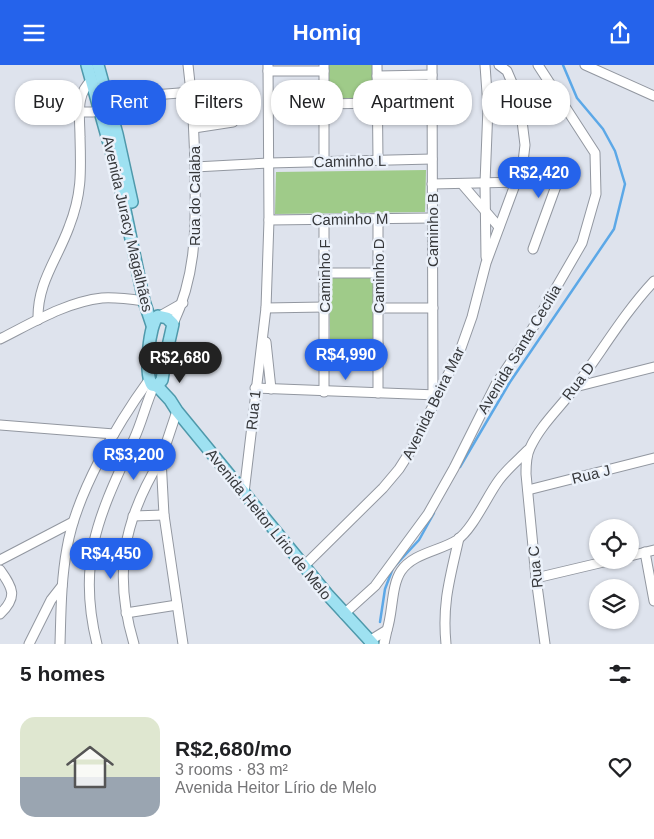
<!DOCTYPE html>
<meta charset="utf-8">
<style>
body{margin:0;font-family:Arial,sans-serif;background:#f6f6f6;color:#202124;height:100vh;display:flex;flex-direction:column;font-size:19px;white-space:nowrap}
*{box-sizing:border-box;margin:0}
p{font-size:16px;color:#757577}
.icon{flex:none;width:28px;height:28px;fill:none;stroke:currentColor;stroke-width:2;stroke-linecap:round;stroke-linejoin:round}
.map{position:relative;height:579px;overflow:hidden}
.drawer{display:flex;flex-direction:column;background:#fff;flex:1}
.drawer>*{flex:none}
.guide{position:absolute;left:15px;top:15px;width:625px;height:45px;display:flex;gap:10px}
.buttons{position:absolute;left:589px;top:454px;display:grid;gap:10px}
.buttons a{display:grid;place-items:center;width:50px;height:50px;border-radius:50%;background:#fff;box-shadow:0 1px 4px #0004;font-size:25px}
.price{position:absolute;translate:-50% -42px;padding:0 11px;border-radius:18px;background:#2563eb;color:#fff;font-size:16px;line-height:32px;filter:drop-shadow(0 1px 2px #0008)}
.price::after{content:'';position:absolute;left:50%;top:30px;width:15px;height:11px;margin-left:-8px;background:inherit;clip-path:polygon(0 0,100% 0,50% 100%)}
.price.active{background:#222;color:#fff}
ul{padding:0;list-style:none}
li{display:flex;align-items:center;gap:15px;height:125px;padding:0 20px}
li+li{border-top:1px solid #e0e0e0}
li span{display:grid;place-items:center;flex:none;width:140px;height:100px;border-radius:15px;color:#555}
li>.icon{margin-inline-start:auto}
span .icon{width:60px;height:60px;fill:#fffc;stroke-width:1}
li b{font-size:21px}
h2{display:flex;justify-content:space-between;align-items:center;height:60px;padding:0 20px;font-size:21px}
.pill{padding:0 18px;border-radius:20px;background:#fff;box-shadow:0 1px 4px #0004;font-size:18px;line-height:45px}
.pill.active{background:#2563eb;color:#fff}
header{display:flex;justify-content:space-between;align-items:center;height:65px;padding:0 20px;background:#2563eb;color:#fff;font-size:22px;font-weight:700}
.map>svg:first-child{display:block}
.green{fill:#9fcb89}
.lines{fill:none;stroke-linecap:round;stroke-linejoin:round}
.stream{stroke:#5ca8e7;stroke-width:2.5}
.minor-casing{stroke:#9297a0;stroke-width:11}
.major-casing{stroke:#4f99ab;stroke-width:14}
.minor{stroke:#fff;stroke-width:9}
.major{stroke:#9ee1f1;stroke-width:11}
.labels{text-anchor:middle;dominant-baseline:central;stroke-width:5;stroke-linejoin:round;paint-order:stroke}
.street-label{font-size:15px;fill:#36383b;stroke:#ebf1fa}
</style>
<header><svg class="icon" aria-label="menu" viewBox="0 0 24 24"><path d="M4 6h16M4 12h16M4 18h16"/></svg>Homiq<svg class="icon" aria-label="share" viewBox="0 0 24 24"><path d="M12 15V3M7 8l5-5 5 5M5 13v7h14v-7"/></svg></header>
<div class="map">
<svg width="654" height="579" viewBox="0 0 654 579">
<rect width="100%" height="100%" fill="#dee3ed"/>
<!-- green -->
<g class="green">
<polygon points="328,0 373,0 374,43 328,43"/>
<polygon points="426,105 425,147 275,149 276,107"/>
<polygon points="329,212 375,212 375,276 330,276"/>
</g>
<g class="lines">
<!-- stream -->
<g class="stream">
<polyline points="460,402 510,317 614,164 625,119 615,86 603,64 577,33 563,0"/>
<polyline points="380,557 385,524 393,503 419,475 434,448"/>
</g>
<defs>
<g id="minor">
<polyline points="324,0 324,97"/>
<polyline points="377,0 378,95"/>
<polyline points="432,0 433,331"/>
<polyline points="485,0 488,42 485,118 486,192"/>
<polyline points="585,0 654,31"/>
<polyline points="268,6 324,6"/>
<polyline points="377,11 432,10"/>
<polyline points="102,34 192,27"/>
<polyline points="324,39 378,38"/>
<polyline points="80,47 93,47 100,44"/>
<polyline points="194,63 233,57"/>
<polyline points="523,97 552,100 558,108 556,121 533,184"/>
<polyline points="195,102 269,98 432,94"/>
<polyline points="432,119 516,117"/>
<polyline points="462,119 499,162"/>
<polyline points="269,155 432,153"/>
<polyline points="324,155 324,327"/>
<polyline points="324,208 378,208"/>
<polyline points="266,243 324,242"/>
<polyline points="378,243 433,243"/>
<polyline points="160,251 183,238"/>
<path d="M38,255C37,218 57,195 69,162C82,129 81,107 80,72C80,52 75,29 92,15"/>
<path d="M173,259C195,212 196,169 195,118C195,78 193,39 188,0"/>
<path d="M0,274C32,258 66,237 102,233C116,232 130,234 144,236"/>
<polyline points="266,277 271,324"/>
<polyline points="324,281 378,279"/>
<polyline points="575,322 654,302"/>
<polyline points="255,323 437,330"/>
<polyline points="378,328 378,153"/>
<polyline points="177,346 161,394 164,450 183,579"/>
<polyline points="0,360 114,369"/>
<polyline points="528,425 654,393"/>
<polyline points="244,428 266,243 269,155 268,0"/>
<polyline points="133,451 164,450"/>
<polyline points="645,487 654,536"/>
<polyline points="630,491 654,485"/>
<polyline points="0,495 73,457"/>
<polyline points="304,501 383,423 399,404 413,382 461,283 472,252 486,198 516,117 523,97 525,80 521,48 513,20 507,6 499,0"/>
<path d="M0,505C13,523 18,532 0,549"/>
<polyline points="536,513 612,495"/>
<polyline points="126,548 177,540"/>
<polyline points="344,549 375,521 428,449 454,403 496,319 527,273 582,178 596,129 595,88 538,0"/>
<path d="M369,576L387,565C393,548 391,521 401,506C413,488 440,486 457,475C473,464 487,431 499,415C507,404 518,395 528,385"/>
<polyline points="29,579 51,535 62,521"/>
<path d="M60,579C61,547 61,515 67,483C76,429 117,359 149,315"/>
<path d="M97,579C76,495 100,449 134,374C142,357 146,338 154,321"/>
<path d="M134,579C113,509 123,456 161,394"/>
<polyline points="384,579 387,565"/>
<path d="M446,579C442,538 450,513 459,473"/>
<path d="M545,579L536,513L526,409C526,400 526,391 530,383C541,359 561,342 576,321C602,286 624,248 654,216"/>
</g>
<g id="major">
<polyline points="87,0 117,107 144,236 152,260"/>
<polyline points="98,0 117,69 132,137"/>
<path d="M158,251L167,253L173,259L166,290L162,315L157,321L152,320C144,310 149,260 158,251Z"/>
<polyline points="157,321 170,335 177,346 327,529 373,579"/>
</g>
</defs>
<!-- minor casing -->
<use href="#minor" class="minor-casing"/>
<!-- major casing -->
<use href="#major" class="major-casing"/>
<!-- minor -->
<use href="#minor" class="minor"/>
<!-- major -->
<use href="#major" class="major"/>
</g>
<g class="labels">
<!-- street labels -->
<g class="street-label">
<text transform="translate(350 96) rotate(-1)">Caminho L</text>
<text transform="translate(194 131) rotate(-90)">Rua do Calaba</text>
<text transform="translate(350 154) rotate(-1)">Caminho M</text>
<text transform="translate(128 159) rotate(77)">Avenida Juracy Magalhães</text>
<text transform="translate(432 165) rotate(-90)">Caminho B</text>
<text transform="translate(324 211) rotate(-90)">Caminho F</text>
<text transform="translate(378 211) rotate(-90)">Caminho D</text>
<text transform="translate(519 284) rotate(-59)">Avenida Santa Cecília</text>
<text transform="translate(578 316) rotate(-53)">Rua D</text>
<text transform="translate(433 338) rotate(-64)">Avenida Beira Mar</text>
<text transform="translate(253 345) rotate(-84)">Rua 1</text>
<text transform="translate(591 409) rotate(-14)">Rua J</text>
<text transform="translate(269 459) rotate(51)">Avenida Heitor Lírio de Melo</text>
<text transform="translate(535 502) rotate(-96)">Rua C</text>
</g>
</g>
</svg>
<div class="buttons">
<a><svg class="icon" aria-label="locate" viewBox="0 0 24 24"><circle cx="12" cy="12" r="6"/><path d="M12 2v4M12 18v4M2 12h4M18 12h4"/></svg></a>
<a><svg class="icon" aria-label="layers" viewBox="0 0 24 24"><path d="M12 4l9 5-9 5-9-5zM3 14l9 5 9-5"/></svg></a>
</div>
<b class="price" style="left:539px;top:134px">R$2,420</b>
<b class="price" style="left:346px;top:316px">R$4,990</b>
<b class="price active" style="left:180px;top:319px">R$2,680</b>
<b class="price" style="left:134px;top:416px">R$3,200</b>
<b class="price" style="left:111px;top:515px">R$4,450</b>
<div class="guide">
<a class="pill">Buy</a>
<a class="pill active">Rent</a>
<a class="pill">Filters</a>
<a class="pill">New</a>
<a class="pill">Apartment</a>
<a class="pill">House</a>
</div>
</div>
<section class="drawer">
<h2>5 homes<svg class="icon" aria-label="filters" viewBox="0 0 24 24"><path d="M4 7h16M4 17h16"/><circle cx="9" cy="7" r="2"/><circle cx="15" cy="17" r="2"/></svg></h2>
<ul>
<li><span style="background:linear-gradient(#dfe7d0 60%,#9aa5b1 0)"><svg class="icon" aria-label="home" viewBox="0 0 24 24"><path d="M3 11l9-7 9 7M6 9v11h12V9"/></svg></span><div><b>R$2,680/mo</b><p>3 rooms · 83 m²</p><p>Avenida Heitor Lírio de Melo</p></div><svg class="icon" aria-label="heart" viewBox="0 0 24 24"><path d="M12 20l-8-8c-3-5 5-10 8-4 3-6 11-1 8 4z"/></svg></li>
</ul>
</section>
